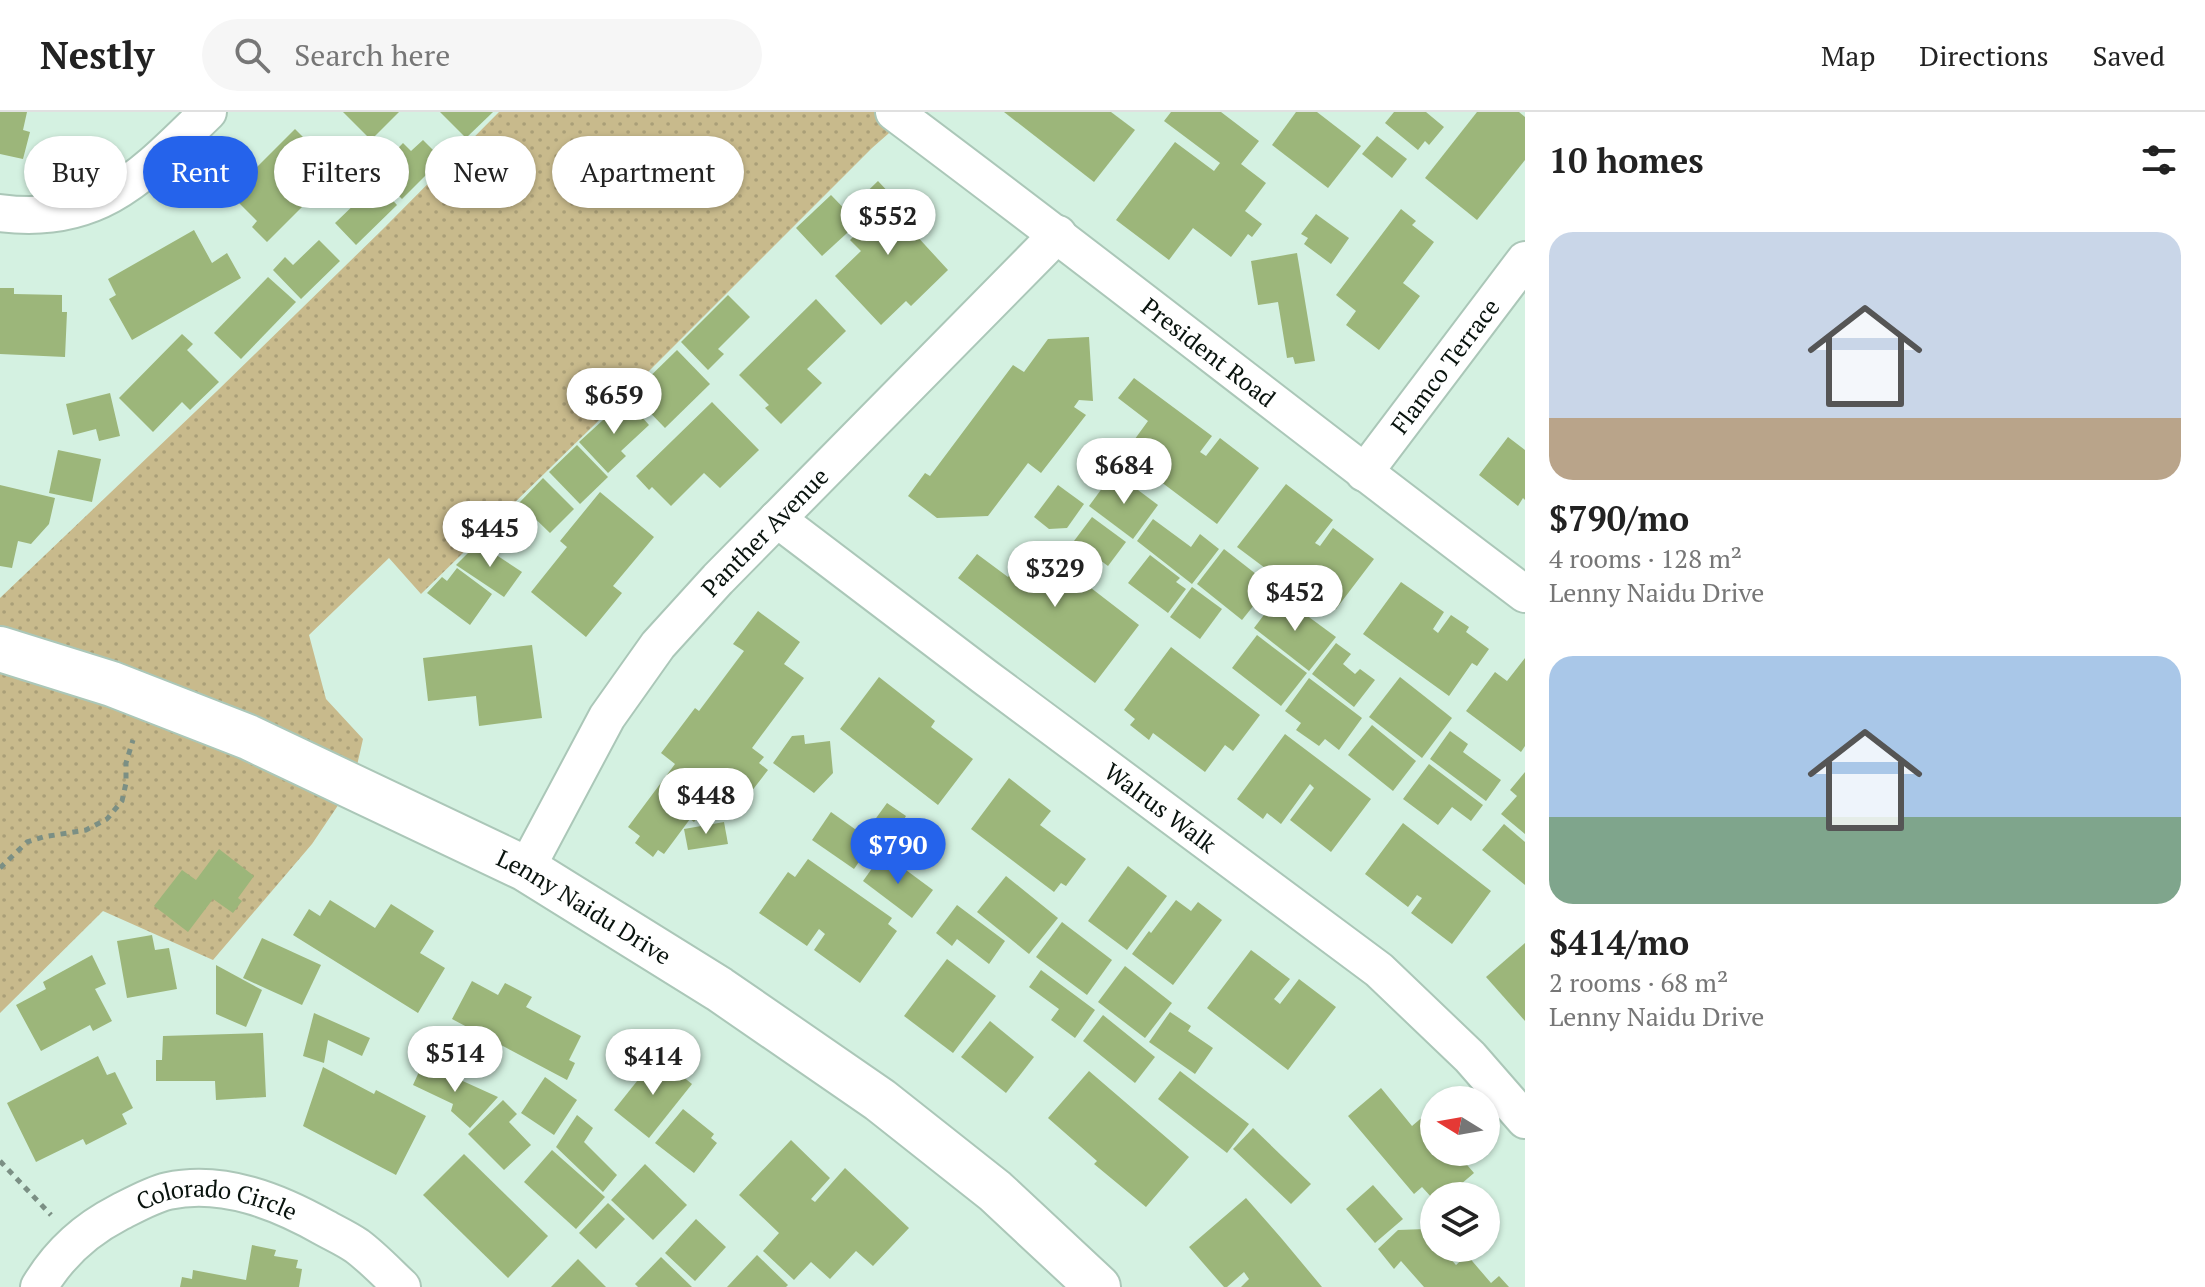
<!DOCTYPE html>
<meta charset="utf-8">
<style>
body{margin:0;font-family:"PT Serif",serif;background:#f6f6f6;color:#222;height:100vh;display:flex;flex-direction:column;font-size:30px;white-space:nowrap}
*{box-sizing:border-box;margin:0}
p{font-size:26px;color:#767676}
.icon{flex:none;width:44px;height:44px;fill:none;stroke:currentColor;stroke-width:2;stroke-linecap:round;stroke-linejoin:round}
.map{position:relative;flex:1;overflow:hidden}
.panel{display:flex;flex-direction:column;background:#fff;width:680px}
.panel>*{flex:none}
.banner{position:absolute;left:24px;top:24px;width:760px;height:72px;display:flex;gap:16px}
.needle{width:52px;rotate:281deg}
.tools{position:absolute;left:1420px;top:974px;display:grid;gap:16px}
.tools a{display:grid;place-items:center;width:80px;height:80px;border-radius:50%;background:#fff;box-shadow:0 2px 6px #0004;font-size:40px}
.price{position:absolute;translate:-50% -68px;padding:0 18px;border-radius:28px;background:#fff;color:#222;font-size:26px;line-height:52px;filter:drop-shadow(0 2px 4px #0008)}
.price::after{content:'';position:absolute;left:50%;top:48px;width:24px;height:18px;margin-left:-12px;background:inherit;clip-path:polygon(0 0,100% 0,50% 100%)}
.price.selected{background:#2563eb;color:#fff}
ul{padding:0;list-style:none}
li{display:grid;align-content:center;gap:16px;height:424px;padding:0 24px}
li span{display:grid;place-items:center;height:248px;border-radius:24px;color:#555}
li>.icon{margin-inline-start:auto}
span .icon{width:144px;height:144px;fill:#fffc;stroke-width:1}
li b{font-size:34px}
h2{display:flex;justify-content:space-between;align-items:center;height:96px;padding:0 24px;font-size:34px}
.tag{padding:0 28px;border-radius:36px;background:#fff;box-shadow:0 2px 6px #0004;font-size:28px;line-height:72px}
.tag.selected{background:#2563eb;color:#fff}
header{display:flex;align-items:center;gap:48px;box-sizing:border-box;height:112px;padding:0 40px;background:#fff;border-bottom:2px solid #e0e0e0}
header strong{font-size:38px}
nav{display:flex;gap:44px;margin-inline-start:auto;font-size:28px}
.search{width:560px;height:72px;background:#f6f6f6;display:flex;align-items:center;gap:20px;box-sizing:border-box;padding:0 28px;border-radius:44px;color:#767676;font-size:30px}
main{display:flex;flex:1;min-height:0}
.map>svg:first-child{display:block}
.grass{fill:url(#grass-dots)}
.building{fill:#9cb67a}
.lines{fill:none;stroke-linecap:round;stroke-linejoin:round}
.minor-casing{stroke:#abc7b8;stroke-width:40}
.tertiary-casing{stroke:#abc7b8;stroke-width:48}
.path{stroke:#7b8f84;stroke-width:5;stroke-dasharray:6 6;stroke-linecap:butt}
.minor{stroke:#fff;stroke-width:36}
.tertiary{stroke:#fff;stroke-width:44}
.labels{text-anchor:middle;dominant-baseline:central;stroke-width:6;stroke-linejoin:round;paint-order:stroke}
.street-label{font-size:24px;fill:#09130e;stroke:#d4f1e1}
</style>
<header>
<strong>Nestly</strong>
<div class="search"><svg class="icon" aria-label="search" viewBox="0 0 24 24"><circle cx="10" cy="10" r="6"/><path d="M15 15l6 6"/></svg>Search here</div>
<nav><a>Map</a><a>Directions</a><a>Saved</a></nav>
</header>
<main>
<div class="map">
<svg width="1525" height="1175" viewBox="0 0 1525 1175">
<defs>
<pattern id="grass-dots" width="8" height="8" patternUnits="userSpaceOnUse" patternTransform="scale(2)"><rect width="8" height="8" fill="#c8ba8c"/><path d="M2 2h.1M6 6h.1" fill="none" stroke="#aa9f78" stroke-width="1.8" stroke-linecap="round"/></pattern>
</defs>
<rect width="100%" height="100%" fill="#d4f1e1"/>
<!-- grass -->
<polygon class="grass" points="499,0 913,0 872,36 629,279 421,482 389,446 309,523 326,587 363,627 353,671 312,732 213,848 103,799 0,901 0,486 217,279 383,117"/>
<!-- building -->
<g class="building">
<polygon points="0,0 27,0 23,18 30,20 23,47 0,42"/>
<polygon points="343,0 399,0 371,28"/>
<polygon points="440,0 493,0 466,26"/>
<polygon points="1004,0 1111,0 1135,18 1094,70"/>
<polygon points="1171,0 1221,0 1259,29 1241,52 1266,71 1245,99 1262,112 1252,125 1248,122 1231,145 1193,116 1169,148 1116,108 1175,30 1214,59 1220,51 1164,9"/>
<polygon points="1296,0 1317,0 1361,34 1328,76 1272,33"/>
<polygon points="1394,0 1426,0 1444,15 1429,33 1425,29 1418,38 1385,11"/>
<polygon points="1477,0 1519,0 1525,5 1525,48 1477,108 1425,66"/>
<polygon points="295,17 319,41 323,36 342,55 267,130 252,115 257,109 230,82"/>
<polygon points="1377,24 1407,47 1392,66 1362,42"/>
<polygon points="423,28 442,47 402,87 375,60 403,31 411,39"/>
<polygon points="369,63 397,93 356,133 335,111 360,87 353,78"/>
<polygon points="878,69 921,115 914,121 948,158 911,194 906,189 881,213 835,164 861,139 850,128 864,114 849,97"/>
<polygon points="831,83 858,111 822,144 796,116"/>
<polygon points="1401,97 1416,109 1412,113 1434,130 1403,171 1420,184 1379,238 1346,213 1356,199 1336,183"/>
<polygon points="1316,102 1349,126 1331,152 1304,132 1308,126 1301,122"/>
<polygon points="194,118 212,151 227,141 241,166 132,228 109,187 116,183 108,167"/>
<polygon points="319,128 340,149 301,187 273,158 285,145 293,153"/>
<polygon points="1297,141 1315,249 1295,252 1293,245 1287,246 1278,190 1258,193 1251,149"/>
<polygon points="268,165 296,190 241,247 214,221"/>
<polygon points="0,176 14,176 14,182 62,183 62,200 67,200 65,245 0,242"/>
<polygon points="728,183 750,205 718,237 724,242 708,258 681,230"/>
<polygon points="816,187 846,219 807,257 822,271 781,312 765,296 769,293 739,263"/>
<polygon points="182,222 193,232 187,238 219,270 190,298 182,290 153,320 119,286"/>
<polygon points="1089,225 1093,289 1079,288 1074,295 1086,303 1041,361 1028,351 988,404 937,406 908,384 925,361 930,364 1013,253 1024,260 1048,227"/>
<polygon points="677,238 710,272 665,316 632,282"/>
<polygon points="1134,266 1212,324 1200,340 1206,344 1220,326 1259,356 1217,412 1124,342 1148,309 1118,286"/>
<polygon points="110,281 120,324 99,329 96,317 73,323 66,292"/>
<polygon points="626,287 649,313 621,339 626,344 608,361 579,330"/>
<polygon points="712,290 759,338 720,376 704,361 671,394 652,375 649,378 636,364"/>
<polygon points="1508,325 1525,338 1525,388 1523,386 1518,394 1479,363"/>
<polygon points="577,333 608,365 580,392 549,360"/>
<polygon points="58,338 101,347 92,390 49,381"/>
<polygon points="1114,360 1158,393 1133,427 1089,394"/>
<polygon points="543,366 574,397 550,421 519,391"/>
<polygon points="1286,372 1333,408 1315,431 1320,434 1333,416 1374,447 1336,497 1290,464 1285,471 1237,435"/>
<polygon points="0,373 55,386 49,412 31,432 18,429 12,456 0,454"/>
<polygon points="1058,373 1084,392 1067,416 1049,417 1034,405"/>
<polygon points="600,380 654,425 613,474 622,481 586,525 531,480 567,435 560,429"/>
<polygon points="1092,405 1126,430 1108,454 1074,429"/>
<polygon points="1153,407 1191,435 1200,422 1219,437 1192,472 1137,429"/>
<polygon points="478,431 522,460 504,485 456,453"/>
<polygon points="1034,432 1139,513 1095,571 958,466 977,442 1008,465"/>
<polygon points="1224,437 1270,473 1242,508 1197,472"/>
<polygon points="1150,443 1180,466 1176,470 1186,477 1168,501 1128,471"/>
<polygon points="457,456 492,482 470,513 427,481 442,465 447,469"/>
<polygon points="1401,470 1444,500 1433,517 1438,521 1451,503 1469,515 1466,520 1489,537 1477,554 1472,551 1449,584 1363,522"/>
<polygon points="1192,475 1222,497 1200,527 1170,505"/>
<polygon points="1279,483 1336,525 1309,559 1254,516"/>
<polygon points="758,499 800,530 784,552 804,566 752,636 764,645 759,651 768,658 737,698 715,682 694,710 690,707 664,742 658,738 653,745 635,731 640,724 628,715 675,652 661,641 695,596 699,599 744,539 733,532"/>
<polygon points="1257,523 1307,561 1281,594 1232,556"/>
<polygon points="1336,531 1351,542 1343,552 1355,562 1360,557 1375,568 1354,595 1312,562"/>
<polygon points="532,533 542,606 479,614 476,584 428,589 423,546"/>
<polygon points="1171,535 1260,603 1233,639 1225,633 1205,660 1153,621 1149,628 1130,613 1135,607 1124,598"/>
<polygon points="1525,546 1525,634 1521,640 1466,599 1495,560 1507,569"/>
<polygon points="879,565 935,609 931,615 973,647 938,693 840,617"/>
<polygon points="1400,565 1452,606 1422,646 1369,605"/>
<polygon points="1309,566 1362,606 1339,638 1325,627 1319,634 1296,618 1301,611 1285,599"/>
<polygon points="1372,613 1416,649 1393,679 1348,643"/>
<polygon points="1450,619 1468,632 1463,640 1501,668 1486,689 1430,647"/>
<polygon points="1285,622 1371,687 1331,740 1290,708 1314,676 1310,672 1281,712 1267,701 1263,707 1237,687"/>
<polygon points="804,623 805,632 830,629 833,661 814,681 773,651 792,624"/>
<polygon points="1429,652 1483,693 1471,709 1452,695 1438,713 1403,687"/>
<polygon points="1525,660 1525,722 1501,702 1517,684 1510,678"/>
<polygon points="1009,666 1051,699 1040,713 1086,747 1066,774 1061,771 1054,780 971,717"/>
<polygon points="887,691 906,704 902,711 928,731 911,755 866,720"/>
<polygon points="831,700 873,730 854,757 812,728"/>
<polygon points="724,710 728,732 688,738 684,717"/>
<polygon points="1403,711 1491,779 1452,832 1411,801 1422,786 1417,783 1408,795 1365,762"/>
<polygon points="1504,712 1525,730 1525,773 1482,738"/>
<polygon points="219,737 254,764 238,786 242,789 233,801 213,787 188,820 154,794 182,758 196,768"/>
<polygon points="883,741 933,778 912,806 863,769"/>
<polygon points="808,747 892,806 888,812 897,819 860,871 814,838 825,822 819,817 807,834 759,801 788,760 795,765"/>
<polygon points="1128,754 1167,784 1127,838 1088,809"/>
<polygon points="1006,764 1058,806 1029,842 977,800"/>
<polygon points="330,788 375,816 391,792 434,819 420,841 445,856 418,901 293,823 309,797 320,804"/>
<polygon points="1176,788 1191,799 1198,790 1222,808 1173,873 1132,842 1149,819 1151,821"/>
<polygon points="957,793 1005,829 989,852 957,827 952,834 936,821"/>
<polygon points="1062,810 1112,848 1087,883 1036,845"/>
<polygon points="152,823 155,838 169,836 177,877 127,886 117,829"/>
<polygon points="262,826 321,853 302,893 243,866"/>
<polygon points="1525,831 1525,909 1486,865"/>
<polygon points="1251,838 1290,867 1274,887 1280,892 1299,867 1336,895 1288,958 1207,896"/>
<polygon points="92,843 106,872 95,877 112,909 93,919 90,913 41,939 16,893 46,877 43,870"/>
<polygon points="947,847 996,884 953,941 904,904"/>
<polygon points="216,853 262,878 246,915 216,902"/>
<polygon points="1125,854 1172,891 1145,926 1098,890"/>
<polygon points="1041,858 1095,898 1075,926 1051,908 1059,897 1029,875"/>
<polygon points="472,869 498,883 505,871 532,885 526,895 581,924 569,948 575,951 567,968 452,907"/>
<polygon points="1170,900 1191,914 1188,919 1213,936 1195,962 1149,930"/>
<polygon points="314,901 370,926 362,944 328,928 324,951 303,944"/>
<polygon points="1103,903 1155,945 1135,971 1083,929"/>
<polygon points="990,909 1034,945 1006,981 961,945"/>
<polygon points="263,921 266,985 216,988 215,969 156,969 156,948 162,948 163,924"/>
<polygon points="98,944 107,963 115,960 133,996 122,1002 127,1012 86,1033 83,1027 36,1050 7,991"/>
<polygon points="657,944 692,972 649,1026 614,998"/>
<polygon points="423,951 498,985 470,1016 451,999 453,992 413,973"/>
<polygon points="323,955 374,982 376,978 426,1004 396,1063 303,1014"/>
<polygon points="1089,959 1189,1045 1146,1095 1094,1052 1097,1049 1048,1006"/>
<polygon points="1180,959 1249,1012 1227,1041 1158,987"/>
<polygon points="545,965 577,988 554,1023 521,1001"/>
<polygon points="1381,976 1412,1014 1425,1003 1434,1013 1434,1040 1456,1040 1474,1061 1447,1084 1441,1080 1434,1084 1434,1088 1422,1075 1414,1082 1348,1004"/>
<polygon points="503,988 517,1002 509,1010 531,1033 504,1058 468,1022"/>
<polygon points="683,997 714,1022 711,1026 717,1031 694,1061 655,1031"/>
<polygon points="577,1003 593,1016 584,1030 617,1063 603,1080 556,1035"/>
<polygon points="1253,1016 1311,1072 1291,1092 1233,1037"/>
<polygon points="791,1028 830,1066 811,1087 815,1090 845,1056 909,1116 873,1154 856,1139 830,1167 811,1150 794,1168 763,1139 779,1121 739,1083"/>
<polygon points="552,1038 605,1085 576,1117 524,1070"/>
<polygon points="464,1042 548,1124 508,1166 423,1083"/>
<polygon points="645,1052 687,1093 653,1128 611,1088"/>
<polygon points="1373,1073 1403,1107 1375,1131 1346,1097"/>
<polygon points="1246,1086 1282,1127 1322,1175 1241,1175 1249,1167 1244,1160 1227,1175 1224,1175 1189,1135"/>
<polygon points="608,1091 625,1107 596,1137 579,1121"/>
<polygon points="696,1107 726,1135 695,1169 665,1141"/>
<polygon points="1426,1117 1434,1128 1434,1136 1441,1136 1456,1153 1467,1143 1491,1171 1499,1164 1509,1175 1424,1175 1401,1149 1394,1157 1378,1137 1398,1118"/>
<polygon points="252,1133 276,1138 274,1144 298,1148 296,1156 302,1157 299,1175 180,1175 182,1165 192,1167 193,1158 246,1168"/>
<polygon points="757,1143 788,1173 786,1175 727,1175"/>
<polygon points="661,1145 692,1175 638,1175 635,1172"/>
<polygon points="578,1147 606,1175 551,1175"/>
</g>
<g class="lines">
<defs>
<g id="minor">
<path id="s1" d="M894,0C1106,158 1313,323 1525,482"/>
<path d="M0,101C99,114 143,63 208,0"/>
<path id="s2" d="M1364,361L1525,148"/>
<path id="s3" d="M777,407L985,565L1379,858L1470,945L1525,1008"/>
<path id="s4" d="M526,757L607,605L658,533L718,467L1058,122"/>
<path id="s5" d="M39,1175C58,1143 85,1118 118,1101C134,1093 151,1083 168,1079C223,1067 279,1090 325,1116C336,1122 347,1127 357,1134C373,1146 387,1161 402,1175"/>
</g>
<g id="tertiary">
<path id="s6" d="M0,537L112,572L248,625L526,757L719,877L880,988L995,1079L1098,1175"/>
</g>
</defs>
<!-- minor casing -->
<use href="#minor" class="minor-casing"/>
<!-- tertiary casing -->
<use href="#tertiary" class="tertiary-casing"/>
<!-- path -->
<g class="path">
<polyline points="0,756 27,730 43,725 86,718 107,707 122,689 126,671 126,651 133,628"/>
<polyline points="0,1049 51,1103"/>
</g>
<!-- minor -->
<use href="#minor" class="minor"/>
<!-- tertiary -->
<use href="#tertiary" class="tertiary"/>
</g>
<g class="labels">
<!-- street labels -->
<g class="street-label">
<text stroke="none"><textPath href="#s1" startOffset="396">President Road</textPath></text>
<text stroke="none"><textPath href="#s2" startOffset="134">Flamco Terrace</textPath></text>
<text stroke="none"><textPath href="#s4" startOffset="416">Panther Avenue</textPath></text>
<text stroke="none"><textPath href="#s3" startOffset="480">Walrus Walk</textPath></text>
<text stroke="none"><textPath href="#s6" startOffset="640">Lenny Naidu Drive</textPath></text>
<text stroke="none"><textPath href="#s5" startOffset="214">Colorado Circle</textPath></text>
</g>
</g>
</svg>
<div class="tools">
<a><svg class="needle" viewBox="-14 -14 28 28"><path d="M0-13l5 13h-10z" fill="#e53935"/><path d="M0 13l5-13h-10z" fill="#767676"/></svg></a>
<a><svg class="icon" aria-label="layers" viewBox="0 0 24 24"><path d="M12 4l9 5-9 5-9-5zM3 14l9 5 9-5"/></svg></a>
</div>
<b class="price" style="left:888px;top:145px">$552</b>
<b class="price" style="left:614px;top:324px">$659</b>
<b class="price" style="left:1124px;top:394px">$684</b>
<b class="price" style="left:490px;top:457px">$445</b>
<b class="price" style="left:1055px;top:497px">$329</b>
<b class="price" style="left:1295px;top:521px">$452</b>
<b class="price" style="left:706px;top:724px">$448</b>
<b class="price selected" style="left:898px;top:774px">$790</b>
<b class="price" style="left:455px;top:982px">$514</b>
<b class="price" style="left:653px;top:985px">$414</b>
<div class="banner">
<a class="tag">Buy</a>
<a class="tag selected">Rent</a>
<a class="tag">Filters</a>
<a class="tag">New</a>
<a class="tag">Apartment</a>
</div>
</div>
<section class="panel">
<h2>10 homes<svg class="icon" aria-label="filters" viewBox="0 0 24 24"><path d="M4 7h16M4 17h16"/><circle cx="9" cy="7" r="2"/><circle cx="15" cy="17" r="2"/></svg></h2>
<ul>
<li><span style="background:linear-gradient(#c9d6e8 75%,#b9a48a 0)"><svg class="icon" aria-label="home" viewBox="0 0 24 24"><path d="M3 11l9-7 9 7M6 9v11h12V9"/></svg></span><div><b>$790/mo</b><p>4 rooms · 128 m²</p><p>Lenny Naidu Drive</p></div></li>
<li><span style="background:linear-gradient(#a9c7e8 65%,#7fa58c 0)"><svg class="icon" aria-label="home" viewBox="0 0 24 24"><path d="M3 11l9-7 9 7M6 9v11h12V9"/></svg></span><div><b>$414/mo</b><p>2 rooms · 68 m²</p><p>Lenny Naidu Drive</p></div></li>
</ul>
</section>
</main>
